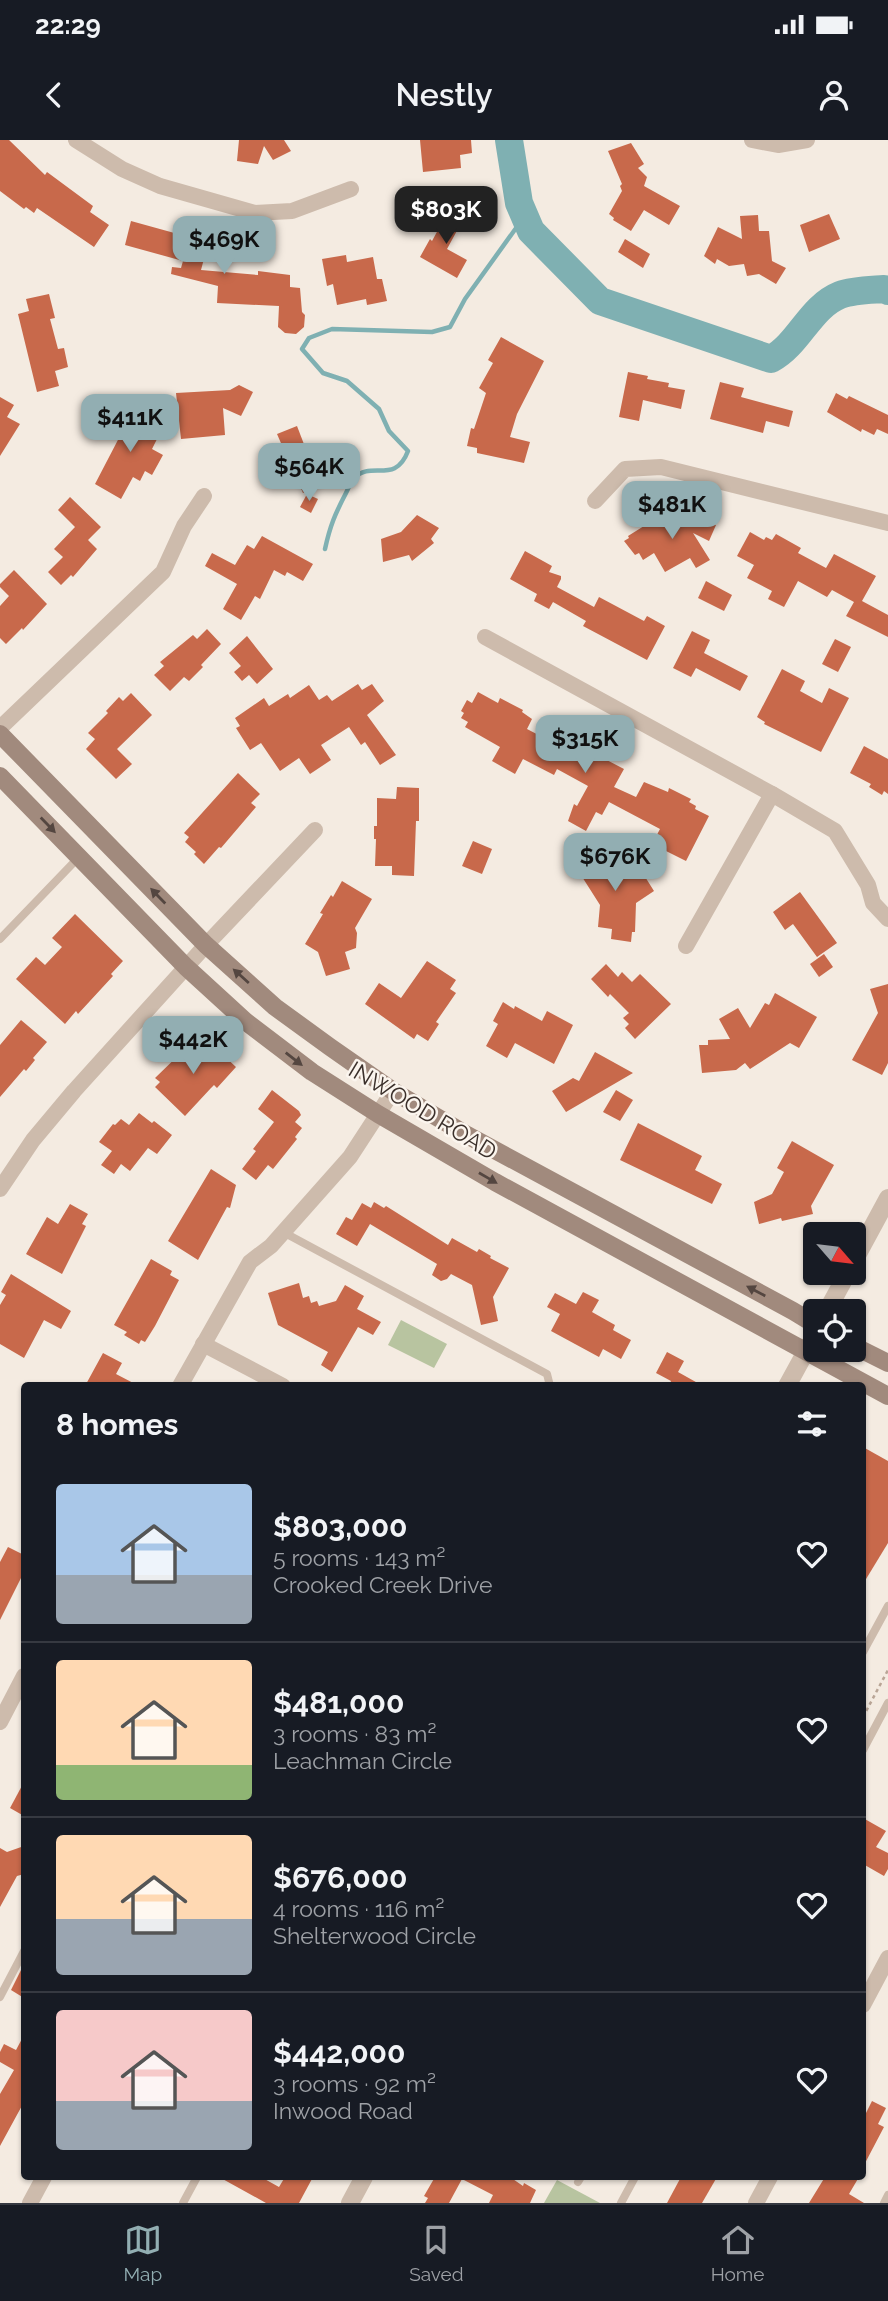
<!DOCTYPE html>
<meta charset="utf-8">
<style>
body{margin:0;font-family:Raleway,sans-serif;background:#20242c;color:#f1f3f6;height:100vh;display:flex;flex-direction:column;font-size:26px;white-space:nowrap}
*{box-sizing:border-box;margin:0}
p{font-size:23px;color:#9ea1a6}
.icon{flex:none;width:38px;height:38px;fill:none;stroke:currentColor;stroke-width:2;stroke-linecap:round;stroke-linejoin:round}
.map{position:relative;flex:1;overflow:hidden}
.side{position:absolute;left:21px;top:1242px;width:845px;height:798px;display:flex;flex-direction:column;background:#171b24;border-radius:7px;box-shadow:0 2px 5px #0004}
.side>*{flex:none}
.needle{width:46px;rotate:118deg}
.controls{position:absolute;left:803px;top:1082px;display:grid;gap:14px}
.controls a{display:grid;place-items:center;width:63px;height:63px;border-radius:7px;background:#171b24;box-shadow:0 2px 5px #0004;font-size:35px}
.price{position:absolute;translate:-50% -60px;padding:0 16px;border-radius:14px;background:#92aeb2;color:#111;font-size:23px;line-height:46px;filter:drop-shadow(0 2px 4px #0008)}
.price::after{content:'';position:absolute;left:50%;top:42px;width:21px;height:16px;margin-left:-10px;background:inherit;clip-path:polygon(0 0,100% 0,50% 100%)}
.price.current{background:#222;color:#fff}
ul{padding:0;list-style:none}
li{display:flex;align-items:center;gap:21px;height:175px;padding:0 35px}
li+li{border-top:2px solid #363941}
li span{display:grid;place-items:center;flex:none;width:196px;height:140px;border-radius:7px;color:#555}
li>.icon{margin-inline-start:auto}
span .icon{width:84px;height:84px;fill:#fffc;stroke-width:1}
li b{font-size:30px}
h2{display:flex;justify-content:space-between;align-items:center;height:84px;padding:0 35px;font-size:30px}
.status{display:flex;justify-content:space-between;align-items:center;height:49px;padding:0 35px;background:#171b24;direction:ltr}
.status svg{height:19px;fill:currentColor}
header{display:flex;justify-content:space-between;align-items:center;height:91px;padding:0 35px;background:#171b24;font-size:32px;font-weight:600}
.tabs{display:flex;justify-content:space-around;align-items:center;height:98px;border-top:2px solid #363941;background:#171b24;font-size:19px;color:#9ea1a6}
.tabs a{display:grid;justify-items:center;gap:4px}
.tabs .current{color:#92aeb2}
.map>svg:first-child{display:block}
.green{fill:#b8c4a0}
.lines{fill:none;stroke-linecap:round;stroke-linejoin:round}
.stream{stroke:#7fb0b2;stroke-width:4.5}
.river{stroke:#7fb0b2;stroke-width:28}
.building{fill:#c8694b}
.path{stroke:#b9a596;stroke-width:2.5;stroke-dasharray:3.5 3.5;stroke-linecap:butt}
.service{stroke:#cdbbac;stroke-width:8}
.minor{stroke:#cdbbac;stroke-width:16}
.tertiary{stroke:#cdbbac;stroke-width:18}
.secondary{stroke:#a18a7d;stroke-width:18}
.oneway{fill:#544640}
.labels{text-anchor:middle;dominant-baseline:central;stroke-width:5;stroke-linejoin:round;paint-order:stroke}
.street-label{font-size:23px;fill:#3b302b;stroke:#fbf5ee}
</style>
<div class="status"><b>22:29</b><svg viewBox="0 0 49 12"><path d="M0 12V9h3v3zM5 12V6h3v6zM10 12V3h3v9zM15 12V0h3v12zM26 1h20v11H26zM47 4h2v5h-2z"/></svg></div>
<header><svg class="icon" aria-label="back" viewBox="0 0 24 24"><path d="M15 5l-7 7 7 7"/></svg>Nestly<svg class="icon" aria-label="person" viewBox="0 0 24 24"><circle cx="12" cy="8" r="4"/><path d="M4 21q1-7 8-7t8 7"/></svg></header>
<div class="map">
<svg width="888" height="2063" viewBox="0 0 888 2063">
<rect width="100%" height="100%" fill="#f4ebe1"/>
<!-- green -->
<g class="green">
<polygon points="401,1180 447,1204 434,1228 388,1205"/>
<polygon points="557,2040 600,2063 544,2063"/>
</g>
<g class="lines">
<!-- stream -->
<path class="stream" d="M325,409C330,386 335,374 346,353C348,349 351,342 354,338C372,320 395,345 408,311L389,291L379,269L347,241L323,233L302,209L309,198L332,189L432,192L450,187L465,159L524,77"/>
<!-- river -->
<path class="river" d="M509,0L519,63L531,91L600,161L771,219C799,204 810,167 840,155C853,150 870,150 884,149L888,151"/>
</g>
<!-- building -->
<g class="building">
<polygon points="0,0 9,0 45,35 47,32 93,66 90,72 109,85 94,107 37,68 34,73 26,67 24,69 0,51"/>
<polygon points="239,0 284,0 291,11 273,20 264,6 258,24 237,21"/>
<polygon points="420,0 471,0 472,13 460,15 461,28 423,32"/>
<polygon points="631,3 644,24 638,28 647,37 644,46 680,66 669,85 644,70 631,91 613,80 614,78 609,74 622,51 620,46 622,44 608,11"/>
<polygon points="450,68 465,76 447,109 467,120 457,138 420,117 430,99 432,101"/>
<polygon points="829,74 840,99 809,112 800,85"/>
<polygon points="758,75 759,91 769,91 772,121 786,128 776,144 759,134 747,136 744,124 729,126 717,119 715,124 704,116 718,87 742,99 740,76"/>
<polygon points="131,81 196,99 193,111 205,115 201,130 258,135 258,131 290,135 290,147 300,148 302,172 305,175 304,187 296,194 285,193 278,187 279,166 217,163 218,146 171,134 172,127 181,128 183,121 125,105"/>
<polygon points="625,99 650,114 643,128 618,112"/>
<polygon points="346,115 347,122 373,117 377,139 382,139 387,161 367,165 366,159 337,165 333,144 327,146 322,119"/>
<polygon points="49,154 55,178 50,179 58,209 64,208 68,227 55,231 59,246 37,252 18,174 29,171 26,159"/>
<polygon points="501,197 544,221 517,274 510,297 530,302 524,323 477,313 477,308 467,306 471,288 474,289 486,253 479,248 493,223 488,220"/>
<polygon points="628,232 648,236 647,239 669,243 668,247 685,250 681,269 643,260 639,281 619,277"/>
<polygon points="720,242 744,248 741,257 793,271 789,287 766,281 763,293 710,279"/>
<polygon points="239,245 253,252 241,276 223,268 225,295 181,299 176,253 230,250"/>
<polygon points="836,253 847,259 849,256 888,275 888,294 877,289 874,295 862,289 861,292 827,272"/>
<polygon points="0,257 14,265 7,277 20,284 0,316"/>
<polygon points="136,265 157,299 152,309 163,315 152,335 145,331 140,341 133,337 121,359 95,344 120,296 112,280"/>
<polygon points="297,286 320,346 303,353 277,294"/>
<polygon points="307,354 318,359 311,373 300,367"/>
<polygon points="70,357 101,387 88,400 97,409 73,437 71,435 61,445 48,432 63,417 54,409 75,387 58,370"/>
<polygon points="658,374 662,380 670,376 674,384 696,377 716,385 709,401 693,393 710,420 696,428 690,418 665,432 654,413 643,420 639,413 635,415 624,401 629,398 628,396 644,386 642,383"/>
<polygon points="417,375 439,388 431,399 434,403 412,421 409,415 383,422 381,399 401,392"/>
<polygon points="750,392 764,400 766,397 772,400 776,394 801,408 798,413 826,428 834,414 876,436 862,461 888,475 888,497 846,476 854,462 832,450 827,457 798,441 784,467 768,459 772,451 747,438 754,425 737,416"/>
<polygon points="262,396 313,424 303,441 287,432 285,436 274,430 260,459 255,456 241,480 223,469 237,444 205,426 212,413 235,425 247,405 254,409"/>
<polygon points="525,411 552,426 549,432 561,436 561,439 557,447 594,467 599,457 644,481 647,476 665,486 647,520 583,486 586,481 553,462 549,469 534,461 537,454 510,439"/>
<polygon points="14,430 47,464 23,490 22,488 6,504 0,498 0,466 9,456 0,447 0,444"/>
<polygon points="706,441 732,455 724,471 698,458"/>
<polygon points="207,489 221,504 201,525 203,527 189,541 184,537 170,551 154,535 164,526 160,522 193,495 197,499"/>
<polygon points="692,491 710,500 704,513 748,536 740,551 696,528 691,537 673,528"/>
<polygon points="247,496 273,529 257,544 249,535 242,541 234,532 241,526 229,513"/>
<polygon points="835,499 851,507 838,532 822,524"/>
<polygon points="782,529 805,541 800,551 822,563 829,548 849,558 821,612 764,584 765,582 757,577"/>
<polygon points="358,544 362,550 372,544 384,561 367,575 396,615 380,625 365,602 361,605 349,587 321,605 331,620 310,634 299,618 280,631 261,603 250,610 236,588 240,586 235,578 264,558 269,566 288,554 290,558 309,545 319,560 327,555 332,561"/>
<polygon points="478,552 498,563 500,558 523,570 522,572 532,579 527,589 552,602 556,595 558,597 560,594 578,604 580,601 591,607 589,609 601,617 624,629 614,647 636,657 644,642 668,652 669,648 691,659 689,662 696,666 695,669 709,676 686,721 652,704 660,689 609,662 602,675 596,672 586,691 568,681 574,664 577,666 588,646 557,629 554,635 523,619 515,634 492,621 500,607 465,587 468,582 461,578 464,573 461,571 467,560 472,563"/>
<polygon points="131,553 152,575 117,609 132,624 116,639 86,609 95,599 88,593 108,573 106,571 119,557 123,561"/>
<polygon points="864,606 888,619 888,654 884,651 882,655 869,647 871,644 850,633"/>
<polygon points="238,633 260,654 251,663 256,667 221,708 219,707 204,724 194,714 196,712 185,702 189,697 184,693"/>
<polygon points="397,647 419,648 419,681 416,681 414,736 392,735 392,726 375,726 376,699 374,699 374,686 377,686 377,658 396,659"/>
<polygon points="473,701 492,709 482,734 462,726"/>
<polygon points="600,709 615,726 621,722 640,734 642,732 654,751 636,763 635,792 632,792 631,802 611,799 612,789 598,787 600,765 579,732 583,730 579,723"/>
<polygon points="342,741 372,759 355,788 357,793 356,808 345,812 350,829 326,836 318,812 305,804 323,774 320,773 331,755 333,757"/>
<polygon points="800,752 837,803 817,817 793,784 785,790 773,772"/>
<polygon points="75,774 123,821 111,834 113,836 78,874 76,871 65,884 16,839 36,817 45,825 62,807 52,798"/>
<polygon points="824,814 833,827 819,837 810,824"/>
<polygon points="427,821 456,840 450,849 456,853 436,882 439,884 428,901 417,894 414,899 365,864 379,843 401,858"/>
<polygon points="606,824 618,837 622,832 632,842 640,834 671,864 635,899 625,888 629,884 623,878 629,873 610,854 608,857 591,839"/>
<polygon points="888,844 888,923 882,935 852,920 878,873 870,849"/>
<polygon points="775,853 817,877 799,908 790,903 750,929 745,923 736,930 702,933 699,905 708,905 708,900 730,899 719,879 738,868 750,888 765,863 769,865"/>
<polygon points="503,862 514,869 515,866 542,881 547,871 573,885 554,924 515,903 507,918 486,906 498,884 493,881"/>
<polygon points="21,880 47,902 33,918 35,920 26,931 24,929 0,957 0,905"/>
<polygon points="208,901 236,927 217,948 214,945 211,948 185,976 155,947 160,942 155,938 187,907 190,910 197,902 203,907"/>
<polygon points="595,912 633,933 566,972 552,951 573,938 579,941"/>
<polygon points="272,950 299,971 301,975 295,982 302,988 295,997 297,999 273,1029 268,1025 256,1040 242,1029 256,1011 253,1009 274,982 258,969"/>
<polygon points="616,950 633,960 620,981 603,972"/>
<polygon points="139,973 152,983 154,981 172,995 157,1014 148,1008 130,1031 121,1024 114,1034 101,1025 112,1011 99,1002 113,984 115,985 121,979 129,985"/>
<polygon points="638,983 702,1016 695,1030 722,1044 712,1064 620,1020"/>
<polygon points="792,1001 834,1025 811,1066 813,1074 782,1081 781,1078 759,1084 754,1062 772,1054 784,1032 777,1028"/>
<polygon points="211,1029 236,1045 230,1068 227,1067 198,1120 168,1101"/>
<polygon points="374,1062 384,1068 386,1066 448,1105 452,1098 477,1112 479,1109 491,1116 490,1118 509,1128 493,1157 498,1181 481,1185 472,1145 451,1134 447,1139 441,1141 432,1135 437,1124 370,1084 357,1106 336,1094 346,1077 352,1080 362,1063 371,1068"/>
<polygon points="70,1064 88,1074 82,1084 86,1086 62,1134 26,1114 47,1077 58,1084"/>
<polygon points="151,1119 172,1131 170,1135 179,1140 155,1186 145,1202 141,1200 139,1204 124,1195 127,1192 114,1185"/>
<polygon points="11,1134 71,1171 61,1189 44,1180 24,1218 0,1204 0,1165 6,1155 1,1152"/>
<polygon points="299,1143 303,1158 309,1156 311,1163 317,1161 319,1166 336,1161 345,1145 364,1156 357,1169 381,1182 373,1195 358,1187 332,1232 321,1225 328,1212 278,1185 268,1153"/>
<polygon points="583,1152 599,1160 592,1172 615,1185 613,1190 631,1200 621,1219 603,1209 599,1217 551,1191 560,1174 547,1167 555,1153 576,1164"/>
<polygon points="667,1212 684,1221 678,1232 703,1246 669,1246 671,1241 656,1233"/>
<polygon points="103,1213 122,1223 116,1234 139,1246 85,1246"/>
<polygon points="863,1307 888,1321 888,1403 863,1444"/>
<polygon points="8,1407 24,1415 24,1432 0,1480 0,1422"/>
<polygon points="24,1642 24,1676 10,1668"/>
<polygon points="863,1678 886,1691 876,1707 888,1713 888,1729 884,1736 863,1724"/>
<polygon points="24,1706 24,1734 17,1736 0,1767 0,1708 7,1712"/>
<polygon points="24,1824 24,1858 11,1850"/>
<polygon points="24,1895 24,1962 0,2006 0,1954 14,1930 0,1922 0,1912 4,1904 16,1910"/>
<polygon points="872,1961 886,1968 878,1984 884,1987 863,2027 863,1979"/>
<polygon points="219,2037 261,2037 279,2047 285,2037 313,2037 299,2063 266,2063"/>
<polygon points="435,2037 510,2037 523,2046 524,2043 536,2050 530,2063 489,2063 493,2055 462,2039 449,2063 425,2063 428,2058 424,2056"/>
<polygon points="681,2037 717,2037 702,2063 667,2063"/>
<polygon points="825,2037 859,2037 849,2054 864,2063 809,2063"/>
</g>
<g class="lines">
<!-- path -->
<polyline class="path" points="863,1577 888,1530"/>
<!-- service -->
<g class="service">
<polyline points="0,799 79,717"/>
<polyline points="283,1092 547,1234 550,1246"/>
<polyline points="863,1512 888,1466"/>
<polyline points="863,1610 888,1563"/>
<polyline points="0,1857 24,1811"/>
<polyline points="578,2042 581,2037"/>
<polyline points="183,2063 197,2037"/>
<polyline points="621,2063 635,2037"/>
<polyline points="884,2063 888,2055"/>
</g>
<!-- minor -->
<g class="minor">
<polyline points="76,0 122,29 160,46 255,73 292,71 351,49"/>
<polyline points="752,0 778,5 807,0"/>
<polyline points="595,361 625,329 661,327 888,383"/>
<polyline points="485,497 772,654 835,691 868,745 873,763 888,779"/>
<polyline points="0,588 163,432 184,386 204,356"/>
<polyline points="686,806 772,654"/>
<polyline points="0,1049 33,1000 74,951 206,805 315,690"/>
<polyline points="203,1204 283,1246"/>
<polyline points="180,1246 250,1122 271,1106 350,1017 393,951"/>
<polyline points="0,1582 24,1536"/>
<polyline points="863,1865 888,1818"/>
<polyline points="30,2063 44,2037"/>
<polyline points="756,2063 770,2037"/>
</g>
<!-- tertiary -->
<g class="tertiary">
<polyline points="854,1121 888,1058"/>
<polyline points="827,1171 848,1132"/>
<polyline points="787,1246 816,1193"/>
<polyline points="350,2063 364,2037"/>
</g>
<!-- secondary -->
<g class="secondary">
<polyline points="0,594 206,805 275,867 330,907 393,951 467,995 793,1171 816,1185"/>
<polyline points="0,636 186,827 245,881 312,932 378,974 495,1042 888,1256"/>
<polyline points="854,1206 888,1223"/>
</g>
</g>
<!-- one-way arrows -->
<defs><path id="oneway-solid" d="M-6-.8H1V-3.2L6.5 0L1 3.2V.8H-6Z" transform="scale(1.75)"/></defs>
<g class="oneway">
<use href="#oneway-solid" transform="translate(48 685) rotate(46)"/>
<use href="#oneway-solid" transform="translate(158 756) rotate(-134)"/>
<use href="#oneway-solid" transform="translate(241 836) rotate(-138)"/>
<use href="#oneway-solid" transform="translate(294 919) rotate(38)"/>
<use href="#oneway-solid" transform="translate(488 1038) rotate(30)"/>
<use href="#oneway-solid" transform="translate(756 1151) rotate(-152)"/>
</g>
<g class="labels">
<!-- street labels -->
<g class="street-label">
<text transform="translate(423 970) rotate(31)">INWOOD ROAD</text>
</g>
</g>
</svg>
<div class="controls">
<a><svg class="needle" viewBox="-14 -14 28 28"><path d="M0-13l5 13h-10z" fill="#e53935"/><path d="M0 13l5-13h-10z" fill="#9ea1a6"/></svg></a>
<a><svg class="icon" aria-label="locate" viewBox="0 0 24 24"><circle cx="12" cy="12" r="6"/><path d="M12 2v4M12 18v4M2 12h4M18 12h4"/></svg></a>
</div>
<b class="price current" style="left:446px;top:106px">$803K</b>
<b class="price" style="left:224px;top:136px">$469K</b>
<b class="price" style="left:130px;top:314px">$411K</b>
<b class="price" style="left:309px;top:363px">$564K</b>
<b class="price" style="left:672px;top:401px">$481K</b>
<b class="price" style="left:585px;top:635px">$315K</b>
<b class="price" style="left:615px;top:753px">$676K</b>
<b class="price" style="left:193px;top:936px">$442K</b>
<section class="side">
<h2>8 homes<svg class="icon" aria-label="filters" viewBox="0 0 24 24"><path d="M4 7h16M4 17h16"/><circle cx="9" cy="7" r="2"/><circle cx="15" cy="17" r="2"/></svg></h2>
<ul>
<li><span style="background:linear-gradient(#a9c7e8 65%,#9aa5b1 0)"><svg class="icon" aria-label="home" viewBox="0 0 24 24"><path d="M3 11l9-7 9 7M6 9v11h12V9"/></svg></span><div><b>$803,000</b><p>5 rooms · 143 m²</p><p>Crooked Creek Drive</p></div><svg class="icon" aria-label="heart" viewBox="0 0 24 24"><path d="M12 20l-8-8c-3-5 5-10 8-4 3-6 11-1 8 4z"/></svg></li>
<li><span style="background:linear-gradient(#ffd9b3 75%,#8fb573 0)"><svg class="icon" aria-label="home" viewBox="0 0 24 24"><path d="M3 11l9-7 9 7M6 9v11h12V9"/></svg></span><div><b>$481,000</b><p>3 rooms · 83 m²</p><p>Leachman Circle</p></div><svg class="icon" aria-label="heart" viewBox="0 0 24 24"><path d="M12 20l-8-8c-3-5 5-10 8-4 3-6 11-1 8 4z"/></svg></li>
<li><span style="background:linear-gradient(#ffd9b3 60%,#9aa5b1 0)"><svg class="icon" aria-label="home" viewBox="0 0 24 24"><path d="M3 11l9-7 9 7M6 9v11h12V9"/></svg></span><div><b>$676,000</b><p>4 rooms · 116 m²</p><p>Shelterwood Circle</p></div><svg class="icon" aria-label="heart" viewBox="0 0 24 24"><path d="M12 20l-8-8c-3-5 5-10 8-4 3-6 11-1 8 4z"/></svg></li>
<li><span style="background:linear-gradient(#f6c9c9 65%,#9aa5b1 0)"><svg class="icon" aria-label="home" viewBox="0 0 24 24"><path d="M3 11l9-7 9 7M6 9v11h12V9"/></svg></span><div><b>$442,000</b><p>3 rooms · 92 m²</p><p>Inwood Road</p></div><svg class="icon" aria-label="heart" viewBox="0 0 24 24"><path d="M12 20l-8-8c-3-5 5-10 8-4 3-6 11-1 8 4z"/></svg></li>
</ul>
</section>
</div>
<nav class="tabs">
<a class="current"><svg class="icon" aria-label="map" viewBox="0 0 24 24"><path d="M3 6l6-2 6 2 6-2v14l-6 2-6-2-6 2zM9 4v14M15 6v14"/></svg>Map</a>
<a><svg class="icon" aria-label="saved" viewBox="0 0 24 24"><path d="M7 4h10v16l-5-4-5 4z"/></svg>Saved</a>
<a><svg class="icon" aria-label="home" viewBox="0 0 24 24"><path d="M3 11l9-7 9 7M6 9v11h12V9"/></svg>Home</a>
</nav>
